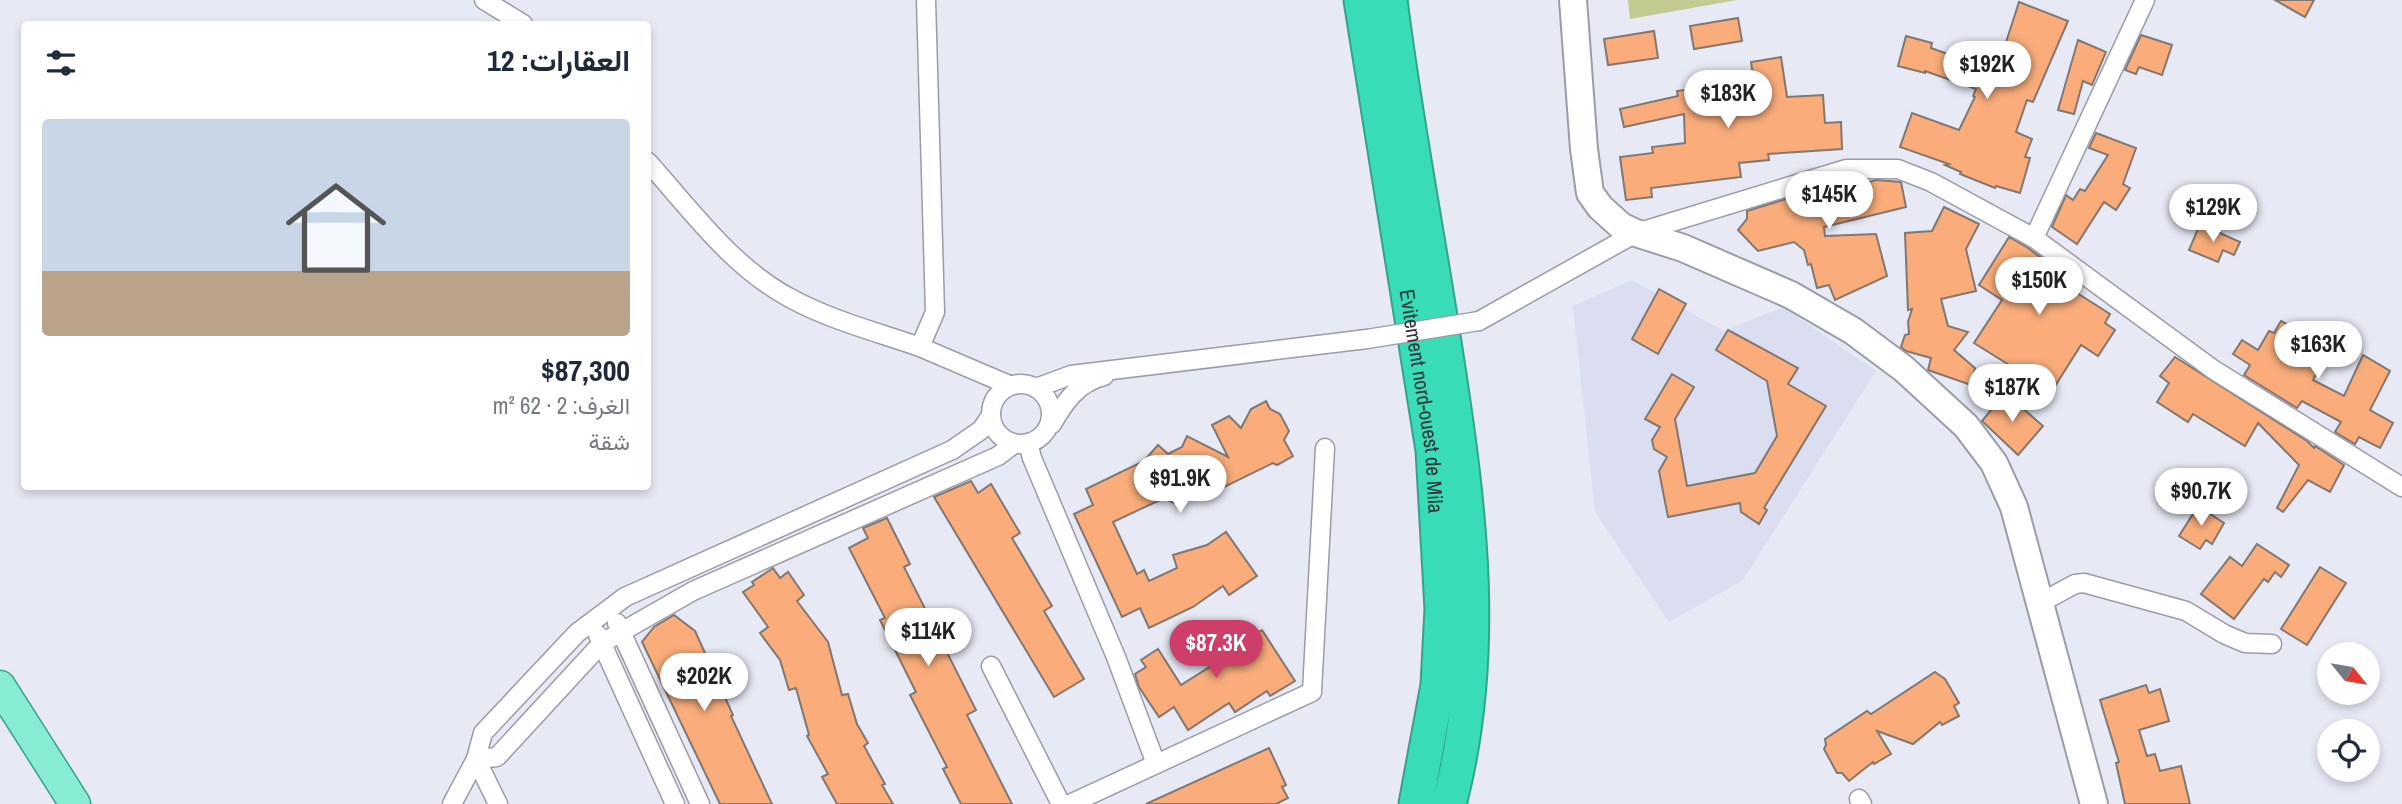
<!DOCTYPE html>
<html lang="ar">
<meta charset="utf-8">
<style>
body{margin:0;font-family:"Archivo Narrow",Vazirmatn,sans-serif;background:#f2f2f3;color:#1f2937;direction:rtl;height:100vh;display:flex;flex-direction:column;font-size:26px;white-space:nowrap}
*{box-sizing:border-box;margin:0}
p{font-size:23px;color:#747a83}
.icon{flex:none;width:38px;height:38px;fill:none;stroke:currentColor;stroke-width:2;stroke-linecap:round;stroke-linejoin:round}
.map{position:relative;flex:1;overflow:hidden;direction:ltr}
.details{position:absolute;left:21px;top:21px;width:630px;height:469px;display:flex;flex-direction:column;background:#fff;border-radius:7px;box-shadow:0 4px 10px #0003;direction:rtl}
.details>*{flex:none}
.needle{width:46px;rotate:120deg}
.buttons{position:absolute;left:2317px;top:642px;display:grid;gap:14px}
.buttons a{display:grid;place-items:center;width:63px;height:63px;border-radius:50%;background:#fff;box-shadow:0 4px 10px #0003;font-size:35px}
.price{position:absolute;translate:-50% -60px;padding:0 16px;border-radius:24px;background:#fff;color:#222;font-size:23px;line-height:46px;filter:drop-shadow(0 2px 4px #0008)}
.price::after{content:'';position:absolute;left:50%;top:42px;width:21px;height:16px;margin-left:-10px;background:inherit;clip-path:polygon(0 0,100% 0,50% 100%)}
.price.active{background:#cd3f69;color:#fff}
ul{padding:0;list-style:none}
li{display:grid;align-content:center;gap:14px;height:371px;padding:0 21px}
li+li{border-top:2px solid #e0e1e3}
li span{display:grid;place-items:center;height:217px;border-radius:7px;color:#555}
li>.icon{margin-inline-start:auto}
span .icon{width:126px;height:126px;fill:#fffc;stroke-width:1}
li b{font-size:30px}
h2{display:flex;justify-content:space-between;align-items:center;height:84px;padding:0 21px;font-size:30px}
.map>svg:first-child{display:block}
.built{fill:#dadef0}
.green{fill:#c3ca92}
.building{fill:#faad7b;stroke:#827771;stroke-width:2}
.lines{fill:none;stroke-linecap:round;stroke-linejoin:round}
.street-casing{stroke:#9a9ca7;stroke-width:21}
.secondary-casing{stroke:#9a9ca7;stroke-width:30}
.primary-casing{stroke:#36a28b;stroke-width:33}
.highway-casing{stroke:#36a28b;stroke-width:37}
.street{stroke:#fff;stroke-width:18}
.secondary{stroke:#fff;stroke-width:26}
.primary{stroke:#88ebd4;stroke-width:30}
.highway{stroke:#38ddb7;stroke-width:33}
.street-bridge-casing{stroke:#9a9ca7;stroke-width:21;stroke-linecap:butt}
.street-bridge{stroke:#fff;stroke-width:18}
.labels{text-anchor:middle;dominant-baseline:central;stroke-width:6;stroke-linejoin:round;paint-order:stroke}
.street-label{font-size:21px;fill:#323338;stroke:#f5f7fe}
</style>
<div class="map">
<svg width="2402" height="804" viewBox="0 0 2402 804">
<rect width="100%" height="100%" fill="#e7e9f5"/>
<!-- built -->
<polygon class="built" points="1632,280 1724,331 1783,307 1876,371 1743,580 1669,622 1595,512 1573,306"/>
<!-- green -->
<polygon class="green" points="1628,0 1737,0 1630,19"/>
<!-- building -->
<g class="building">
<polygon points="2275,0 2314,0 2305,17"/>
<polygon points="2019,2 2068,21 2033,102 2027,100 2016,132 2032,139 2025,157 2030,158 2020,193 1996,186 1995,188 1960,174 1961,172 1945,165 1949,164 1900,147 1912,113 1959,130 1975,97 1973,96 1976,89 1925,71 1925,73 1898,66 1906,36 1932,43 1931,48 1956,57 1958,51 1999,64"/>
<polygon points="1738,18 1742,41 1694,49 1690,26"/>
<polygon points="1654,31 1658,58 1608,65 1604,39"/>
<polygon points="2141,35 2172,45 2162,75 2139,67 2136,74 2125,70"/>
<polygon points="2078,40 2106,52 2092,85 2083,81 2074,114 2058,110"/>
<polygon points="1781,57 1787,97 1823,95 1825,123 1841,122 1842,149 1768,154 1769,160 1739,163 1741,177 1651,188 1652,197 1626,200 1620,157 1653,153 1652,147 1685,143 1684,114 1624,127 1620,109 1678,96 1677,91 1724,85 1723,80 1753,75 1751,62"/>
<polygon points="2096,133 2136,148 2123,184 2130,188 2116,210 2104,202 2077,244 2052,227 2066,195 2073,200 2080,189 2085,191 2108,155 2089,148"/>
<polygon points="1848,180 1860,180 1861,184 1876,180 1901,182 1906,207 1824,227 1825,236 1876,234 1887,276 1835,300 1829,285 1817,288 1811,264 1808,265 1804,250 1794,242 1758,251 1738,230 1747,219 1747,211"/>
<polygon points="1944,207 1979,224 1966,249 1976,291 1941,299 1948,326 1968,332 1954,350 1975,368 1971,385 1928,370 1931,358 1906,351 1901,347 1905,335 1909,334 1908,322 1912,309 1908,310 1905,233 1932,231"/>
<polygon points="2200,224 2240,242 2234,255 2223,250 2218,262 2189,250"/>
<polygon points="2009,237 2028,248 2078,285 2074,291 2110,314 2105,323 2115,330 2098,356 2081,345 2050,394 2021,375 2022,373 1974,343 2002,300 1979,285"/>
<polygon points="1659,289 1686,304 1658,354 1632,339"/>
<polygon points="2281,321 2308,335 2310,332 2333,344 2313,380 2344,396 2363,355 2390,371 2370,410 2393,423 2380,448 2359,437 2355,444 2335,432 2341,422 2302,401 2297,408 2244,375 2250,365 2233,354 2242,340 2258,350 2269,331 2274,333"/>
<polygon points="1728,330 1798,368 1788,384 1826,406 1764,508 1767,510 1759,524 1741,512 1740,503 1668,517 1659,471 1667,457 1654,449 1652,440 1660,427 1645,419 1672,374 1694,387 1675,419 1687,486 1755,473 1777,436 1767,381 1716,350"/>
<polygon points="2175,357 2307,441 2314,448 2315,446 2344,465 2330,492 2308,480 2283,512 2277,508 2299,465 2258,423 2245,446 2193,414 2188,422 2157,402 2169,383 2160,376"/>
<polygon points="2005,393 2043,426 2018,455 1982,421"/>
<polygon points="1266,401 1270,409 1280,414 1289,431 1284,440 1293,456 1277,465 1273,463 1210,494 1193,485 1184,503 1178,505 1164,498 1113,522 1137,574 1144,570 1149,581 1177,568 1173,555 1207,545 1226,532 1257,576 1229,595 1223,586 1193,607 1149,628 1140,608 1122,617 1074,514 1093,505 1086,489 1144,461 1158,445 1168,454 1182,447 1187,436 1228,457 1212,425 1229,416 1241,428 1251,409"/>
<polygon points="971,481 978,493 991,484 1020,533 1012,538 1052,606 1044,611 1084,679 1054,697 934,497"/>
<polygon points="2198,506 2224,523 2212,544 2206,540 2200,549 2179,536"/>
<polygon points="887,518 910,564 904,567 976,710 967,715 1012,804 961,804 943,769 947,767 910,695 916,692 880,620 885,618 849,548 868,538 863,528"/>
<polygon points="2257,544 2289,565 2281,577 2275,572 2268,582 2264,579 2234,619 2201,594 2230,557 2242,566"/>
<polygon points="2320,567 2346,583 2307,645 2281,629"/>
<polygon points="773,568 780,578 788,572 804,595 797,601 828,642 842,695 848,694 857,724 868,743 864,746 885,784 882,785 893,804 837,804 822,777 828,774 807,736 809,735 796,688 789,690 780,660 760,633 768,627 743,592 754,585 752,582"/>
<polygon points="674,615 695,631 733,715 731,716 772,804 720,804 642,642 654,627"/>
<polygon points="1262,630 1295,681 1270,696 1267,691 1235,712 1229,703 1188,730 1174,707 1159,717 1139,687 1135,674 1146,667 1141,660 1158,649 1181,685 1211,666 1205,657 1232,639 1236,646"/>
<polygon points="1935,672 1945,679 1959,703 1954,706 1959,716 1942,725 1940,722 1913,744 1877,731 1891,754 1874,764 1873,762 1849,781 1842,773 1837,773 1824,749 1826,745 1825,739 1867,711 1871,714"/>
<polygon points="2146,685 2149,693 2160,689 2169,721 2139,730 2147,756 2155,754 2160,771 2181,766 2190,804 2125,804 2116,763 2119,762 2100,700"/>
<polygon points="1269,748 1286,785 1282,787 1288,798 1276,804 1146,804"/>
</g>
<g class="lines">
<defs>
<g id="street">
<polyline points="484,0 523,24"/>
<polyline points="926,0 935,312 920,347 1009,385"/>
<path d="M648,162C691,210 732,267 790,298C830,320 877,332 920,347"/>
<polyline points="2034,238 2145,0"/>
<polyline points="1479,321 1636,233 1846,169 1898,169 1931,182 2034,238 2214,370 2402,487"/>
<circle cx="1021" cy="414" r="30"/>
<polyline points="1036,388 1071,375 1367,339"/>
<path d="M1052,424C1064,403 1078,382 1104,376"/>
<polyline points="1028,443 1032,458 1116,657 1156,764"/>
<polyline points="2040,603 2075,584 2084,583 2186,611 2224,634 2245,643 2272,644"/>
<polyline points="617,623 700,804"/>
<polyline points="598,635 675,804"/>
<polyline points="991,666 1061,804"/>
<polyline points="476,759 497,757 602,643 693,591 998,456 1014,444"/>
<polyline points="476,759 498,804"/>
<polyline points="1859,799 1862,804"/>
<polyline points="452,804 476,759 483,733 577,633 625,597 952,450 981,430 990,417"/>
<polyline points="1070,804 1312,692 1325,448"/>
</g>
<polyline id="secondary" points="1573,0 1584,149 1590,193 1600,207 1621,226 1636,233 1683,248 1791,295 1853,331 1904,369 1966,426 1994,463 2014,507 2094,804"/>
<polyline id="primary" points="0,686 75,804"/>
<g id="highway">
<path id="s1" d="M1361,0L1433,450L1442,609L1438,685L1416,804"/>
<path d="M1390,0C1405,121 1429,241 1447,362C1470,511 1488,656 1449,804"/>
</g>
</defs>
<!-- street casing -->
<use href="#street" class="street-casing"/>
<!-- secondary casing -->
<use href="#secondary" class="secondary-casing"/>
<!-- primary casing -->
<use href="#primary" class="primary-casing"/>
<!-- highway casing -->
<use href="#highway" class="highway-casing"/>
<!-- street -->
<use href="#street" class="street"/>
<!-- secondary -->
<use href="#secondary" class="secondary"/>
<!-- primary -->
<use href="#primary" class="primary"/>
<!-- highway -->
<use href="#highway" class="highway"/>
<defs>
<polyline id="street-bridge" points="1367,339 1479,321"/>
</defs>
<!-- street-bridge casing -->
<use href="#street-bridge" class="street-bridge-casing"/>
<!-- street-bridge -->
<use href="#street-bridge" class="street-bridge"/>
</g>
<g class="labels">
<!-- street labels -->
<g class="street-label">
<text stroke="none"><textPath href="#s1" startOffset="406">Evitement nord-ouest de Mila</textPath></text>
</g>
</g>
</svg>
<div class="buttons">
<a><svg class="needle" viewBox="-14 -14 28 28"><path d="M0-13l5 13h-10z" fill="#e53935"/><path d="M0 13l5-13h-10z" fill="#747a83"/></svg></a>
<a><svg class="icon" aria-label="locate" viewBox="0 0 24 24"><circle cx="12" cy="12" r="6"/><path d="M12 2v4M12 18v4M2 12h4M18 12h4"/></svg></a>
</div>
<b class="price" style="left:1987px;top:101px">$192K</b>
<b class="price" style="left:1728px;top:130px">$183K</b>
<b class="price" style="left:1829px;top:231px">$145K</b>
<b class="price" style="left:2213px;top:244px">$129K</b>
<b class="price" style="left:2039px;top:317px">$150K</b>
<b class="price" style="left:2318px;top:381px">$163K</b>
<b class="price" style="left:2012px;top:424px">$187K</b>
<b class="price" style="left:1180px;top:515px">$91.9K</b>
<b class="price" style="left:2201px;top:528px">$90.7K</b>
<b class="price" style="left:928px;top:668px">$114K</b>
<b class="price active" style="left:1216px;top:680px">$87.3K</b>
<b class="price" style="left:704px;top:713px">$202K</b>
<section class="details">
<h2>العقارات: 12<svg class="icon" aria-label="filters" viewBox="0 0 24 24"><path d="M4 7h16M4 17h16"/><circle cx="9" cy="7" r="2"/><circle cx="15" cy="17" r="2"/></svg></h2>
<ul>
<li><span style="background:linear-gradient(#c9d6e8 70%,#b9a48a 0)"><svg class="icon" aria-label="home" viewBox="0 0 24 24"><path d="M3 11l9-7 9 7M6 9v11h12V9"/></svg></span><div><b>$87,300</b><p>الغرف: 2 · 62 m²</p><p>شقة</p></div></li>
</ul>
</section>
</div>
